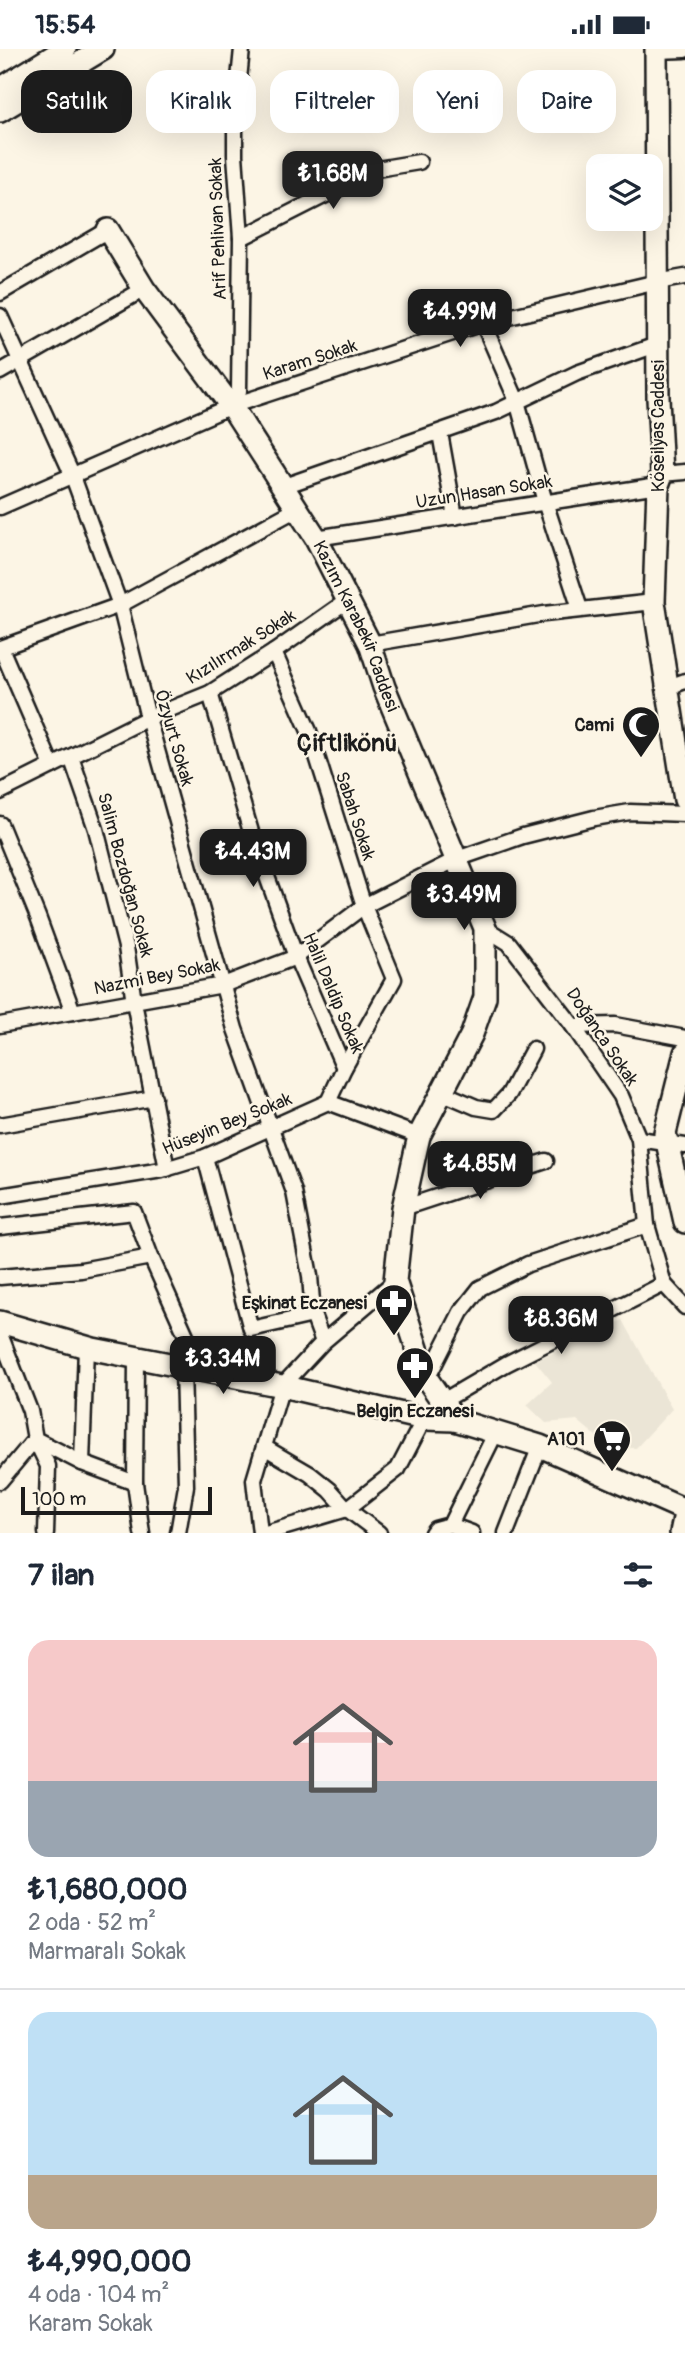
<!DOCTYPE html>
<html lang="tr">
<meta charset="utf-8">
<style>
body{margin:0;font-family:Pangolin,sans-serif;background:#f2f2f3;color:#1f2937;height:100vh;display:flex;flex-direction:column;font-size:26px;white-space:nowrap}
*{box-sizing:border-box;margin:0}
p{font-size:23px;color:#747a83}
.icon{flex:none;width:38px;height:38px;fill:none;stroke:currentColor;stroke-width:2;stroke-linecap:round;stroke-linejoin:round}
.map{position:relative;height:1484px;overflow:hidden}
.panel{display:flex;flex-direction:column;background:#fff;flex:1}
.panel>*{flex:none}
.banner{position:absolute;left:21px;top:21px;width:644px;height:63px;display:flex;gap:14px}
.fabs{position:absolute;left:586px;top:105px;display:grid;gap:14px}
.fabs a{display:grid;place-items:center;width:77px;height:77px;border-radius:14px;background:#fff;box-shadow:0 7px 28px #0002;font-size:35px}
.scale{position:absolute;left:21px;bottom:18px;width:191px;box-sizing:border-box;padding-left:7px;border:4px solid #1c1c1c;border-top:0;font-size:19px;line-height:24px;white-space:nowrap;color:#1c1c1c;-webkit-text-stroke:5px #fcf5e5;paint-order:stroke}
.price{position:absolute;translate:-50% -60px;padding:0 16px;border-radius:14px;background:#1c1c1c;color:#fff;font-size:23px;line-height:46px;filter:drop-shadow(0 2px 4px #0008)}
.price::after{content:'';position:absolute;left:50%;top:42px;width:21px;height:16px;margin-left:-10px;background:inherit;clip-path:polygon(0 0,100% 0,50% 100%)}
.price.current{background:#222;color:#fff}
ul{padding:0;list-style:none}
li{display:grid;align-content:center;gap:14px;height:371px;padding:0 28px}
li+li{border-top:2px solid #e0e1e3}
li span{display:grid;place-items:center;height:217px;border-radius:21px;color:#555}
li>.icon{margin-inline-start:auto}
span .icon{width:126px;height:126px;fill:#fffc;stroke-width:1}
li b{font-size:30px}
h2{display:flex;justify-content:space-between;align-items:center;height:84px;padding:0 28px;font-size:30px}
.chip{padding:0 24px;border-radius:21px;background:#fff;box-shadow:0 7px 28px #0002;font-size:24px;line-height:63px}
.chip.current{background:#1c1c1c;color:#fff}
.status{display:flex;justify-content:space-between;align-items:center;height:49px;padding:0 35px;background:#fff;direction:ltr}
.status svg{height:19px;fill:currentColor}
.map>svg:first-child{display:block}
.built{fill:#ebe5d6}
.lines{fill:none;stroke-linecap:round;stroke-linejoin:round}
.street-casing{stroke:#1c1c1c;stroke-width:19}
.secondary-casing{stroke:#1c1c1c;stroke-width:26}
.street{stroke:#fcf5e5;stroke-width:14}
.secondary{stroke:#fcf5e5;stroke-width:21}
.labels{text-anchor:middle;dominant-baseline:central;stroke-width:5;stroke-linejoin:round;paint-order:stroke}
.street-label{font-size:18px;fill:#1c1c1c;stroke:#fcf5e5}
.poi-label{font-size:18px;font-weight:bold;fill:#1c1c1c;stroke:#fcf5e5;text-anchor:end}
.district-label{font-size:24px;font-weight:bold;fill:#1c1c1c;stroke:#fcf5e5}
</style>
<div class="status"><b>15:54</b><svg viewBox="0 0 49 12"><path d="M0 12V9h3v3zM5 12V6h3v6zM10 12V3h3v9zM15 12V0h3v12zM26 1h20v11H26zM47 4h2v5h-2z"/></svg></div>
<div class="map">
<svg width="685" height="1484" viewBox="0 0 685 1484">
<rect width="100%" height="100%" fill="#fcf5e5"/>
<filter id="ink" filterUnits="userSpaceOnUse"><feTurbulence type="fractalNoise" baseFrequency=".0143" numOctaves="2"/><feDisplacementMap in="SourceGraphic" scale="14" xChannelSelector="R" yChannelSelector="G"/><feConvolveMatrix kernelMatrix="1 2 1 2 8 2 1 2 1" color-interpolation-filters="sRGB"/></filter>
<g filter="url(#ink)">
<!-- built -->
<polygon class="built" points="623,1271 672,1360 636,1399 609,1398 577,1371 546,1374 527,1356 552,1333 535,1312"/>
<g class="lines">
<defs>
<g id="street">
<polyline points="656,2 685,1"/>
<polyline points="241,189 377,120 419,113"/>
<polyline points="0,244 108,181"/>
<polyline points="0,267 72,425 120,556 148,669 235,980 294,1143 310,1227 313,1266 323,1293"/>
<polyline points="483,274 517,352 545,453 580,560"/>
<polyline points="0,323 144,240"/>
<polyline points="231,357 239,342 241,189 235,106 235,71 242,0"/>
<polyline points="440,384 455,468"/>
<polyline points="662,425 685,423"/>
<polyline points="284,437 496,363 577,324 659,295"/>
<polyline points="0,458 231,357 483,274 657,233 685,228"/>
<polyline points="316,489 658,436"/>
<polyline points="370,595 544,565 654,553"/>
<polyline points="0,599 120,556 297,460"/>
<polyline points="1,599 52,717"/>
<polyline points="274,603 309,682 364,857 394,930 344,1019 328,1053"/>
<polyline points="666,639 685,632"/>
<polyline points="210,644 251,783 296,908 344,1019"/>
<polyline points="71,708 96,780 126,898 134,953 167,1120"/>
<polyline points="0,743 148,669 210,644 274,603 348,551"/>
<polyline points="0,775 38,868 73,963"/>
<polyline points="485,879 509,894 573,977 621,1047 639,1090 647,1176 664,1235 685,1258"/>
<polyline points="0,976 223,936 296,908 364,857 457,810 523,787 594,769 630,763 685,765"/>
<polyline points="573,977 615,976 685,989"/>
<polyline points="441,1043 476,1058 494,1061 509,1045 533,1000"/>
<polyline points="0,1076 154,1049"/>
<polyline points="639,1090 685,1097"/>
<polyline points="205,1108 251,1280 313,1266"/>
<polyline points="0,1147 162,1121 205,1108 328,1053 419,1087"/>
<polyline points="403,1159 546,1112"/>
<polyline points="0,1178 134,1163 151,1208 202,1322"/>
<polyline points="0,1228 81,1221 151,1208"/>
<polyline points="0,1285 30,1362 35,1390 82,1414 135,1434"/>
<polyline points="136,1309 135,1434 142,1484"/>
<polyline points="427,1330 461,1263 480,1239 528,1215 647,1176"/>
<polyline points="443,1352 506,1315 664,1235"/>
<polyline points="264,1398 310,1425 330,1441 347,1460 379,1484"/>
<polyline points="82,1414 86,1298"/>
<polyline points="0,1432 35,1390 48,1417 46,1484"/>
<polyline points="450,1476 472,1484"/>
<polyline points="178,1484 186,1437 183,1318"/>
<polyline points="260,1484 254,1431 282,1337 323,1293 395,1232"/>
<polyline points="266,1484 347,1460 398,1420 424,1370"/>
<polyline points="432,1484 435,1480 450,1476 495,1385"/>
<polyline points="506,1484 540,1397"/>
</g>
<g id="secondary">
<polyline points="656,0 658,349 662,425 658,436 654,553 685,751"/>
<polyline points="0,40 65,0"/>
<polyline points="0,62 103,0"/>
<path id="s1" d="M108,181L144,240L231,357L316,489L370,595L384,638L485,879V948L472,985L419,1087L403,1159L395,1232L427,1330L455,1371L540,1397L685,1461"/>
<polyline points="685,1004 665,1084 685,1173"/>
<polyline points="0,1273 93,1300 282,1337 424,1370 455,1371"/>
<polyline points="681,1484 685,1465"/>
</g>
</defs>
<!-- street casing -->
<use href="#street" class="street-casing"/>
<!-- secondary casing -->
<use href="#secondary" class="secondary-casing"/>
<!-- street -->
<use href="#street" class="street"/>
<!-- secondary -->
<use href="#secondary" class="secondary"/>
</g>
</g>
<!-- icons -->
<defs>
<symbol id="mosque-pin" viewBox="-11 -11 22 30"><path d="M0 17L-7.5 6A9.5 9.5 0 1 1 7.5 6Z" fill="#1c1c1c" stroke="#fcf5e5"/><path d="M3.5-4.9A6 6 0 1 0 3.5 4.9A5 5 0 1 1 3.5-4.9Z" fill="#fff"/></symbol>
<symbol id="pharmacy-pin" viewBox="-11 -11 22 30"><path d="M0 17L-7.5 6A9.5 9.5 0 1 1 7.5 6Z" fill="#1c1c1c" stroke="#fcf5e5"/><path d="M-2-6h4v4h4v4h-4v4h-4v-4h-4v-4h4Z" fill="#fff"/></symbol>
<symbol id="supermarket-pin" viewBox="-11 -11 22 30"><path d="M0 17L-7.5 6A9.5 9.5 0 1 1 7.5 6Z" fill="#1c1c1c" stroke="#fcf5e5"/><path d="M-6-5.5h2.5l.6 2H6L4.5 2H-2.5L-4.4-4H-6ZM-1.5 3.2a1.3 1.3 0 1 0 .1 0ZM3 3.2a1.3 1.3 0 1 0 .1 0Z" fill="#fff"/></symbol>
</defs>
<g fill-rule="evenodd">
<use href="#mosque-pin" x="619" y="654" width="44" height="60"/>
<use href="#pharmacy-pin" x="372" y="1232" width="44" height="60"/>
<use href="#pharmacy-pin" x="393" y="1295" width="44" height="60"/>
<use href="#supermarket-pin" x="590" y="1368" width="44" height="60"/>
</g>
<g class="labels">
<!-- street labels -->
<g class="street-label">
<text transform="translate(218 180) rotate(-92)">Arif Pehlivan Sokak</text>
<text transform="translate(310 311) rotate(-18)">Karam Sokak</text>
<text transform="translate(658 377) rotate(-90)">Köseilyas Caddesi</text>
<text transform="translate(484 443) rotate(-9)">Uzun Hasan Sokak</text>
<text stroke="none"><textPath href="#s1" startOffset="469">Kazım Karabekir Caddesi</textPath></text>
<text transform="translate(241 598) rotate(-32)">Kızılırmak Sokak</text>
<text transform="translate(174 689) rotate(74)">Özyurt Sokak</text>
<text transform="translate(355 767) rotate(72)">Sabah Sokak</text>
<text transform="translate(125 826) rotate(75)">Salim Bozdoğan Sokak</text>
<text transform="translate(157 928) rotate(-11)">Nazmi Bey Sokak</text>
<text transform="translate(333 944) rotate(67)">Halil Daldip Sokak</text>
<text transform="translate(602 988) rotate(56)">Doğanca Sokak</text>
<text transform="translate(227 1075) rotate(-22)">Hüseyin Bey Sokak</text>
</g>
<!-- poi labels -->
<g class="poi-label">
<text x="614" y="676">Cami</text>
<text x="367" y="1254">Eşkinat Eczanesi</text>
<text x="415" y="1362" text-anchor="middle">Belgin Eczanesi</text>
<text x="585" y="1390">A101</text>
</g>
<!-- district labels -->
<g class="district-label">
<text x="347" y="694">Çiftlikönü</text>
</g>
</g>
</svg>
<div class="fabs">
<a><svg class="icon" aria-label="layers" viewBox="0 0 24 24"><path d="M12 4l9 5-9 5-9-5zM3 14l9 5 9-5"/></svg></a>
</div>
<div class="scale">100 m</div>
<b class="price current" style="left:333px;top:162px">₺1.68M</b>
<b class="price" style="left:460px;top:300px">₺4.99M</b>
<b class="price" style="left:253px;top:840px">₺4.43M</b>
<b class="price" style="left:464px;top:883px">₺3.49M</b>
<b class="price" style="left:480px;top:1152px">₺4.85M</b>
<b class="price" style="left:561px;top:1307px">₺8.36M</b>
<b class="price" style="left:223px;top:1347px">₺3.34M</b>
<div class="banner">
<a class="chip current">Satılık</a>
<a class="chip">Kiralık</a>
<a class="chip">Filtreler</a>
<a class="chip">Yeni</a>
<a class="chip">Daire</a>
</div>
</div>
<section class="panel">
<h2>7 ilan<svg class="icon" aria-label="filters" viewBox="0 0 24 24"><path d="M4 7h16M4 17h16"/><circle cx="9" cy="7" r="2"/><circle cx="15" cy="17" r="2"/></svg></h2>
<ul>
<li><span style="background:linear-gradient(#f6c9c9 65%,#9aa5b1 0)"><svg class="icon" aria-label="home" viewBox="0 0 24 24"><path d="M3 11l9-7 9 7M6 9v11h12V9"/></svg></span><div><b>₺1,680,000</b><p>2 oda · 52 m²</p><p>Marmaralı Sokak</p></div></li>
<li><span style="background:linear-gradient(#bfe0f5 75%,#b9a48a 0)"><svg class="icon" aria-label="home" viewBox="0 0 24 24"><path d="M3 11l9-7 9 7M6 9v11h12V9"/></svg></span><div><b>₺4,990,000</b><p>4 oda · 104 m²</p><p>Karam Sokak</p></div></li>
</ul>
</section>
